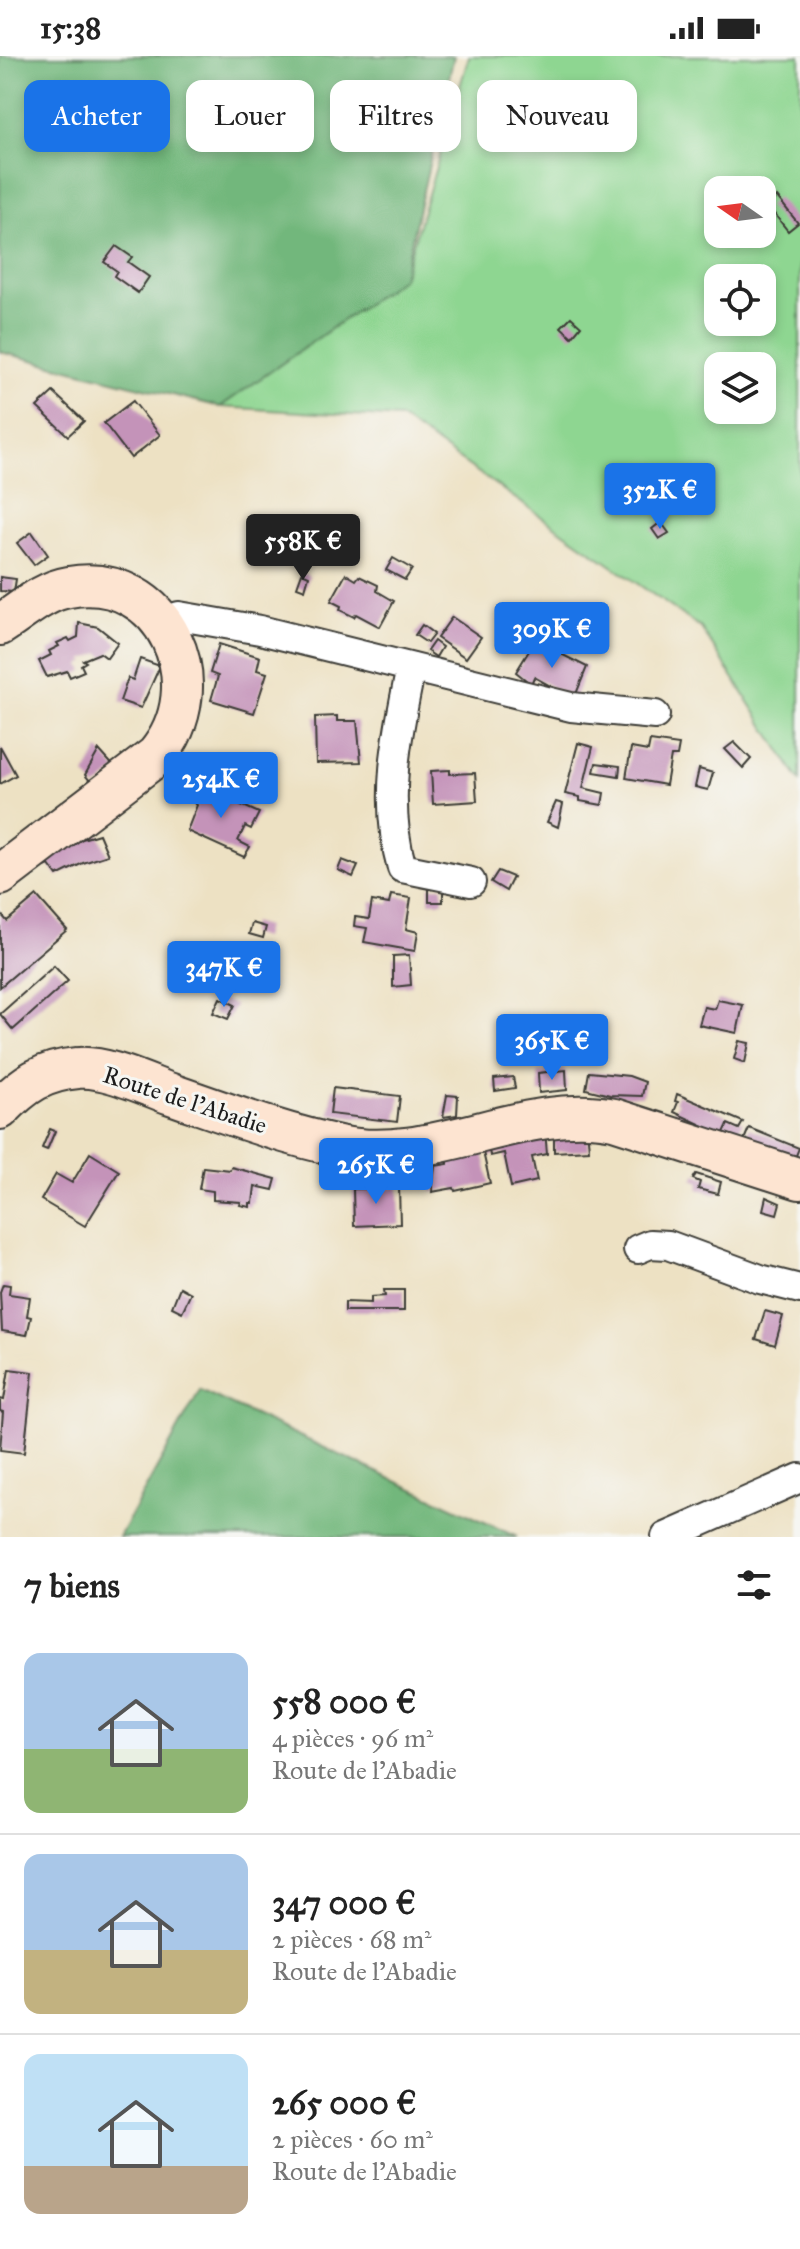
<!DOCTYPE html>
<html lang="fr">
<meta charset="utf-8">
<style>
body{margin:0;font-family:"IM FELL Great Primer",serif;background:#f2f2f2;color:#222;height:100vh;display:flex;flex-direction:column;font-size:30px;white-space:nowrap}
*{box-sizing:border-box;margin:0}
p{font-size:26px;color:#767676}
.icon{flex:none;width:44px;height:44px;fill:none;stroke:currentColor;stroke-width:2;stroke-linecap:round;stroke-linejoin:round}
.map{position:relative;height:1481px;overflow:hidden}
.sheet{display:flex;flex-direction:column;background:#fff;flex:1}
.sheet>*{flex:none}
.banner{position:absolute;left:24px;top:24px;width:752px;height:72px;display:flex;gap:16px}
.needle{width:52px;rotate:284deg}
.controls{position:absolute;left:704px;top:120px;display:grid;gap:16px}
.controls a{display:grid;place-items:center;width:72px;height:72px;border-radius:16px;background:#fff;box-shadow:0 4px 12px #0003;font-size:40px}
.price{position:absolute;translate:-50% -68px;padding:0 18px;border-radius:8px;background:#1a73e8;color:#fff;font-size:26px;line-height:52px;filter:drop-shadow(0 2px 4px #0008)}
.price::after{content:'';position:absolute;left:50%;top:48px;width:24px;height:18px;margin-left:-12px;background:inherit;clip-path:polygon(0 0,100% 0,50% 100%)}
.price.on{background:#222;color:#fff}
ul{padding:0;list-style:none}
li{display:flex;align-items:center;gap:24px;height:200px;padding:0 24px}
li+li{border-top:2px solid #e0e0e0}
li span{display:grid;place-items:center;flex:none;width:224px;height:160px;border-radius:16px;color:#555}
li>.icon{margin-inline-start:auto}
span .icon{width:96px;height:96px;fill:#fffc;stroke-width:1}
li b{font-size:34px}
h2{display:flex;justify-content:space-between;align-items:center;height:96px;padding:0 24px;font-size:34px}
.chip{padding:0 28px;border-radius:16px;background:#fff;box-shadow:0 4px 12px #0003;font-size:28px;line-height:72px}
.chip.on{background:#1a73e8;color:#fff}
.status{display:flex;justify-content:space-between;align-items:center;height:56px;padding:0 40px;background:#fff;direction:ltr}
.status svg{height:22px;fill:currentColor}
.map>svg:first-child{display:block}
.green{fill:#8ed691;stroke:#557956;stroke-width:2;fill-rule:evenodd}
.forest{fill:#72b77b;stroke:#476a4c;stroke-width:2}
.building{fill:#c493b9}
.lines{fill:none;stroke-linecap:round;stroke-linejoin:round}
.street-casing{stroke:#3b3a35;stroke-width:32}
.secondary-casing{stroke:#3b3a35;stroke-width:44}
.street{stroke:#fff;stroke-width:28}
.secondary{stroke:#fde4d1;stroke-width:40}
.labels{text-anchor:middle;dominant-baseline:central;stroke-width:6;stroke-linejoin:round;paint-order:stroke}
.street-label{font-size:24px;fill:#1c1c1c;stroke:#f6f6f2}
</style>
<div class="status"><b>15:38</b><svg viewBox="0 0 49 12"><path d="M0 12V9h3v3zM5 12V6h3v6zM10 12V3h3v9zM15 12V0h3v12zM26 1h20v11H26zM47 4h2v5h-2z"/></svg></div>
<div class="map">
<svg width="800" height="1481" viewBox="0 0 800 1481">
<rect width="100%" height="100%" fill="#f6f6f2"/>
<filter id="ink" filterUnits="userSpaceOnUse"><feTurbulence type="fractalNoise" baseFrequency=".0125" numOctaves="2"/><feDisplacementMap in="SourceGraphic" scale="16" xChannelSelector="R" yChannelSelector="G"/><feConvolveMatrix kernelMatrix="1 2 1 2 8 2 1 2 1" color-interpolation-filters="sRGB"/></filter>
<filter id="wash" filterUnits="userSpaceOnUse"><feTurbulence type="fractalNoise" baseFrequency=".006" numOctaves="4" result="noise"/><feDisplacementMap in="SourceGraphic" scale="32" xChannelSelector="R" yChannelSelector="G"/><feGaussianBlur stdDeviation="1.8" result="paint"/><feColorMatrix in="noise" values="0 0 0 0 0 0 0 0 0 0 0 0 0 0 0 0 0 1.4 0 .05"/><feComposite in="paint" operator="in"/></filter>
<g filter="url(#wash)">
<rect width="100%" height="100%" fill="#ede1c3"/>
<!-- green -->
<path class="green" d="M469,0H800V725L701,572L400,362L220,351L403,222ZM718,134H762V178H718ZM718,222H762V266H718ZM718,310H762V354H718Z"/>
<!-- forest -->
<g class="forest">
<polygon points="0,0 454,0 403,222 220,351 0,296"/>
<polygon points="200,1334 517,1481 119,1481"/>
</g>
<g id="blocks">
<!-- building -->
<g class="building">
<polygon points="777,141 798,167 788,175 768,150"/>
<polygon points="116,190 132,201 128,206 149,221 138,237 114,220 117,215 104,206"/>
<polygon points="571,261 581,270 572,281 561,271"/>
<polygon points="53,336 84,365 68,380 37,351"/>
<polygon points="133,345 160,379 131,402 104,367"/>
<polygon points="661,466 669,477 659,483 652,473"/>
<polygon points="32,476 48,499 34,509 17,487"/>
<polygon points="393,502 412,513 405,524 386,514"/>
<polygon points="302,517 309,520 305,534 297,531"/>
<polygon points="346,518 356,524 359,520 378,529 377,535 394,545 380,571 356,558 354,561 340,554 341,550 331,545"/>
<polygon points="0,521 16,523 14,536 0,535"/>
<polygon points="452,561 481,581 466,602 437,582"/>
<polygon points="79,567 98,571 118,587 107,602 100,597 83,604 86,606 81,609 84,615 70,621 67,615 47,621 39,605 51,599 49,595 59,590 57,587 68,582 70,585 78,581"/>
<polygon points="422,569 434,578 427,587 415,579"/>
<polygon points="558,569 579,583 572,593 551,578"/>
<polygon points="434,585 442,591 436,601 427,595"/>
<polygon points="535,585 587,611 574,643 534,621 531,628 516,616"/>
<polygon points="219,588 260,601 257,614 267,617 254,657 211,644 218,620 210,617"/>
<polygon points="140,603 160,610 141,652 120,645 128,622 133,624"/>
<polygon points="337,660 337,665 357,665 361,706 316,707 315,661"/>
<polygon points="650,685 679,689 677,700 671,700 666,729 626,722 631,692 648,695"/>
<polygon points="734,686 751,703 743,712 725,693"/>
<polygon points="578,687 593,691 583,732 604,737 602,749 580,745 580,741 565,738"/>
<polygon points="0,690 16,719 0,728"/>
<polygon points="99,694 117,714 96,732 85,719"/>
<polygon points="596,707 620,710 619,720 594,716"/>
<polygon points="699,713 713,717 708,734 695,731"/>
<polygon points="450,714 450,718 475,717 477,745 433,748 431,715"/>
<polygon points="197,729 259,757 251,773 245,770 238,785 250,791 244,801 187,775 197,749 190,744"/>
<polygon points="556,746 563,748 558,771 547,766"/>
<polygon points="99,778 108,799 83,807 57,820 49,809 45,811 43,808 69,787"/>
<polygon points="342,804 358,810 353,821 338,814"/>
<polygon points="498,815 513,821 506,835 491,826"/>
<rect x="429" y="831" width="14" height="15"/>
<polygon points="391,839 411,842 406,873 418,876 415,895 364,886 367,872 354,870 355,861 369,863 372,845 389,848"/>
<polygon points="37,840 67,874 0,931 0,857 7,865"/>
<polygon points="252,867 266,871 263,882 249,878"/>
<polygon points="409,899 411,929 393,931 393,900"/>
<polygon points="54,910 68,925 13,974 0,958"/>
<polygon points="220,942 235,949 228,963 213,957"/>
<polygon points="718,944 743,949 737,977 699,969 704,951 715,953"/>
<polygon points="739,985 749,987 745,1007 734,1003"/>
<polygon points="566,1014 567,1034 539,1037 538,1017"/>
<polygon points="589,1016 629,1020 645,1026 642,1040 610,1039 586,1033"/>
<polygon points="513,1021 515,1032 495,1035 494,1023"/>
<polygon points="333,1032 400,1040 397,1066 330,1058"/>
<polygon points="677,1038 743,1066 739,1073 728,1068 723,1079 674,1056 678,1046 675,1045"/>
<polygon points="447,1039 458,1040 457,1059 443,1061"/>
<polygon points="587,1070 589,1094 554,1096 554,1078"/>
<polygon points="749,1072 799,1092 795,1102 744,1084"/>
<polygon points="50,1073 55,1075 47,1094 42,1092"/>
<polygon points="545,1074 547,1098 532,1101 537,1125 511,1131 504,1097 490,1100 488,1088"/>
<polygon points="483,1096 490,1127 455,1135 454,1132 432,1136 435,1110 448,1108 448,1104"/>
<polygon points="90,1097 119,1115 85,1170 41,1144 56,1118 72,1127"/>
<polygon points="203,1111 230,1114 231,1111 276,1123 273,1134 255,1130 253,1147 250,1147 250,1151 240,1149 241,1146 213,1144 213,1135 199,1133"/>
<polygon points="696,1118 721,1126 718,1138 698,1133 700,1126 693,1123"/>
<polygon points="399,1131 400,1168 354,1170 353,1133"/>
<polygon points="766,1141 780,1147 777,1158 763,1154"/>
<polygon points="3,1228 10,1229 9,1238 30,1241 27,1260 31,1261 27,1279 2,1275 0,1236"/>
<polygon points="180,1231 191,1237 182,1256 172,1251"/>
<polygon points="384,1234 404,1234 404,1255 345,1255 345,1246 371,1247 371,1241 385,1240"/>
<polygon points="765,1255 783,1260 775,1289 756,1283"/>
<polygon points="9,1313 33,1316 24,1397 0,1394 3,1356 0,1355 0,1343 4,1344"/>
</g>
</g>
</g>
<g filter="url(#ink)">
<use href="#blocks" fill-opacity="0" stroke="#3b3a35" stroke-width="2"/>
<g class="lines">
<defs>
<g id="street">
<polyline points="161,566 179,560 260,574 571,651 655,659"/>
<path d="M411,612C397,678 383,746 402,812L471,826"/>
<polyline points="638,1193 650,1188 668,1189 760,1223 800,1233"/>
<polyline points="666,1481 800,1422"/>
</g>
<g id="secondary">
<path d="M0,569C21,556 43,535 69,531C166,514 216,630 156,700L0,819"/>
<path d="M0,1053C24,1028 43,1015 78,1012C104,1009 146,1029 171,1038C226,1057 281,1078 339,1090C432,1110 522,1045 614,1063L800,1123"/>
</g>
</defs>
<!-- street casing -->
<use href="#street" class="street-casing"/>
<!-- secondary casing -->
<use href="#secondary" class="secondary-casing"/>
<!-- street -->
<use href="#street" class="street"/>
<!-- secondary -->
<use href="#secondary" class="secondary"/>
</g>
</g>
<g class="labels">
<!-- street labels -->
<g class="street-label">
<text transform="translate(185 1044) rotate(18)">Route de l'Abadie</text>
</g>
</g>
</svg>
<div class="controls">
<a><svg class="needle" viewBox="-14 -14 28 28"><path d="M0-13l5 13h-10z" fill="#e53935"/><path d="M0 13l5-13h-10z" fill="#767676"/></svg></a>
<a><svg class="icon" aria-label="locate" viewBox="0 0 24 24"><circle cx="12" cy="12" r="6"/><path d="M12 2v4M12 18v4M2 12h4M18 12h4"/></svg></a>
<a><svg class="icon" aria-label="layers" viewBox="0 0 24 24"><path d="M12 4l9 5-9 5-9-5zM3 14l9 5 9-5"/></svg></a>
</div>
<b class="price" style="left:660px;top:475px">352K €</b>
<b class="price on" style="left:303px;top:526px">558K €</b>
<b class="price" style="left:552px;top:614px">309K €</b>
<b class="price" style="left:221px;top:764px">254K €</b>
<b class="price" style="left:224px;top:953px">347K €</b>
<b class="price" style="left:552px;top:1026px">365K €</b>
<b class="price" style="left:376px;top:1150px">265K €</b>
<div class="banner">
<a class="chip on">Acheter</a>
<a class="chip">Louer</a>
<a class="chip">Filtres</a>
<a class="chip">Nouveau</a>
</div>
</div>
<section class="sheet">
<h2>7 biens<svg class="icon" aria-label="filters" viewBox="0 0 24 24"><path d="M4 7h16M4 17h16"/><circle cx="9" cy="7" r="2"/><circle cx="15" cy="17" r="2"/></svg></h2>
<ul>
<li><span style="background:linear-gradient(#a9c7e8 60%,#8fb573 0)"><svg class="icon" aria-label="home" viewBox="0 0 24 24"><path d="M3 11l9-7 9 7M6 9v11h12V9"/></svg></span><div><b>558 000 €</b><p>4 pièces · 96 m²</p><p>Route de l'Abadie</p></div></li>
<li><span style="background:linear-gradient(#a9c7e8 60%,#c2b280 0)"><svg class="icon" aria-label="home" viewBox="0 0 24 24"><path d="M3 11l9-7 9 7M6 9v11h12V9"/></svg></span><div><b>347 000 €</b><p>2 pièces · 68 m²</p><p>Route de l'Abadie</p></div></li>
<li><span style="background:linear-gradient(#bfe0f5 70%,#b9a48a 0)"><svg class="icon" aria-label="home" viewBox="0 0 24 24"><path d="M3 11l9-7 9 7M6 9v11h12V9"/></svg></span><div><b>265 000 €</b><p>2 pièces · 60 m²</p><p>Route de l'Abadie</p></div></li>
</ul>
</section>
